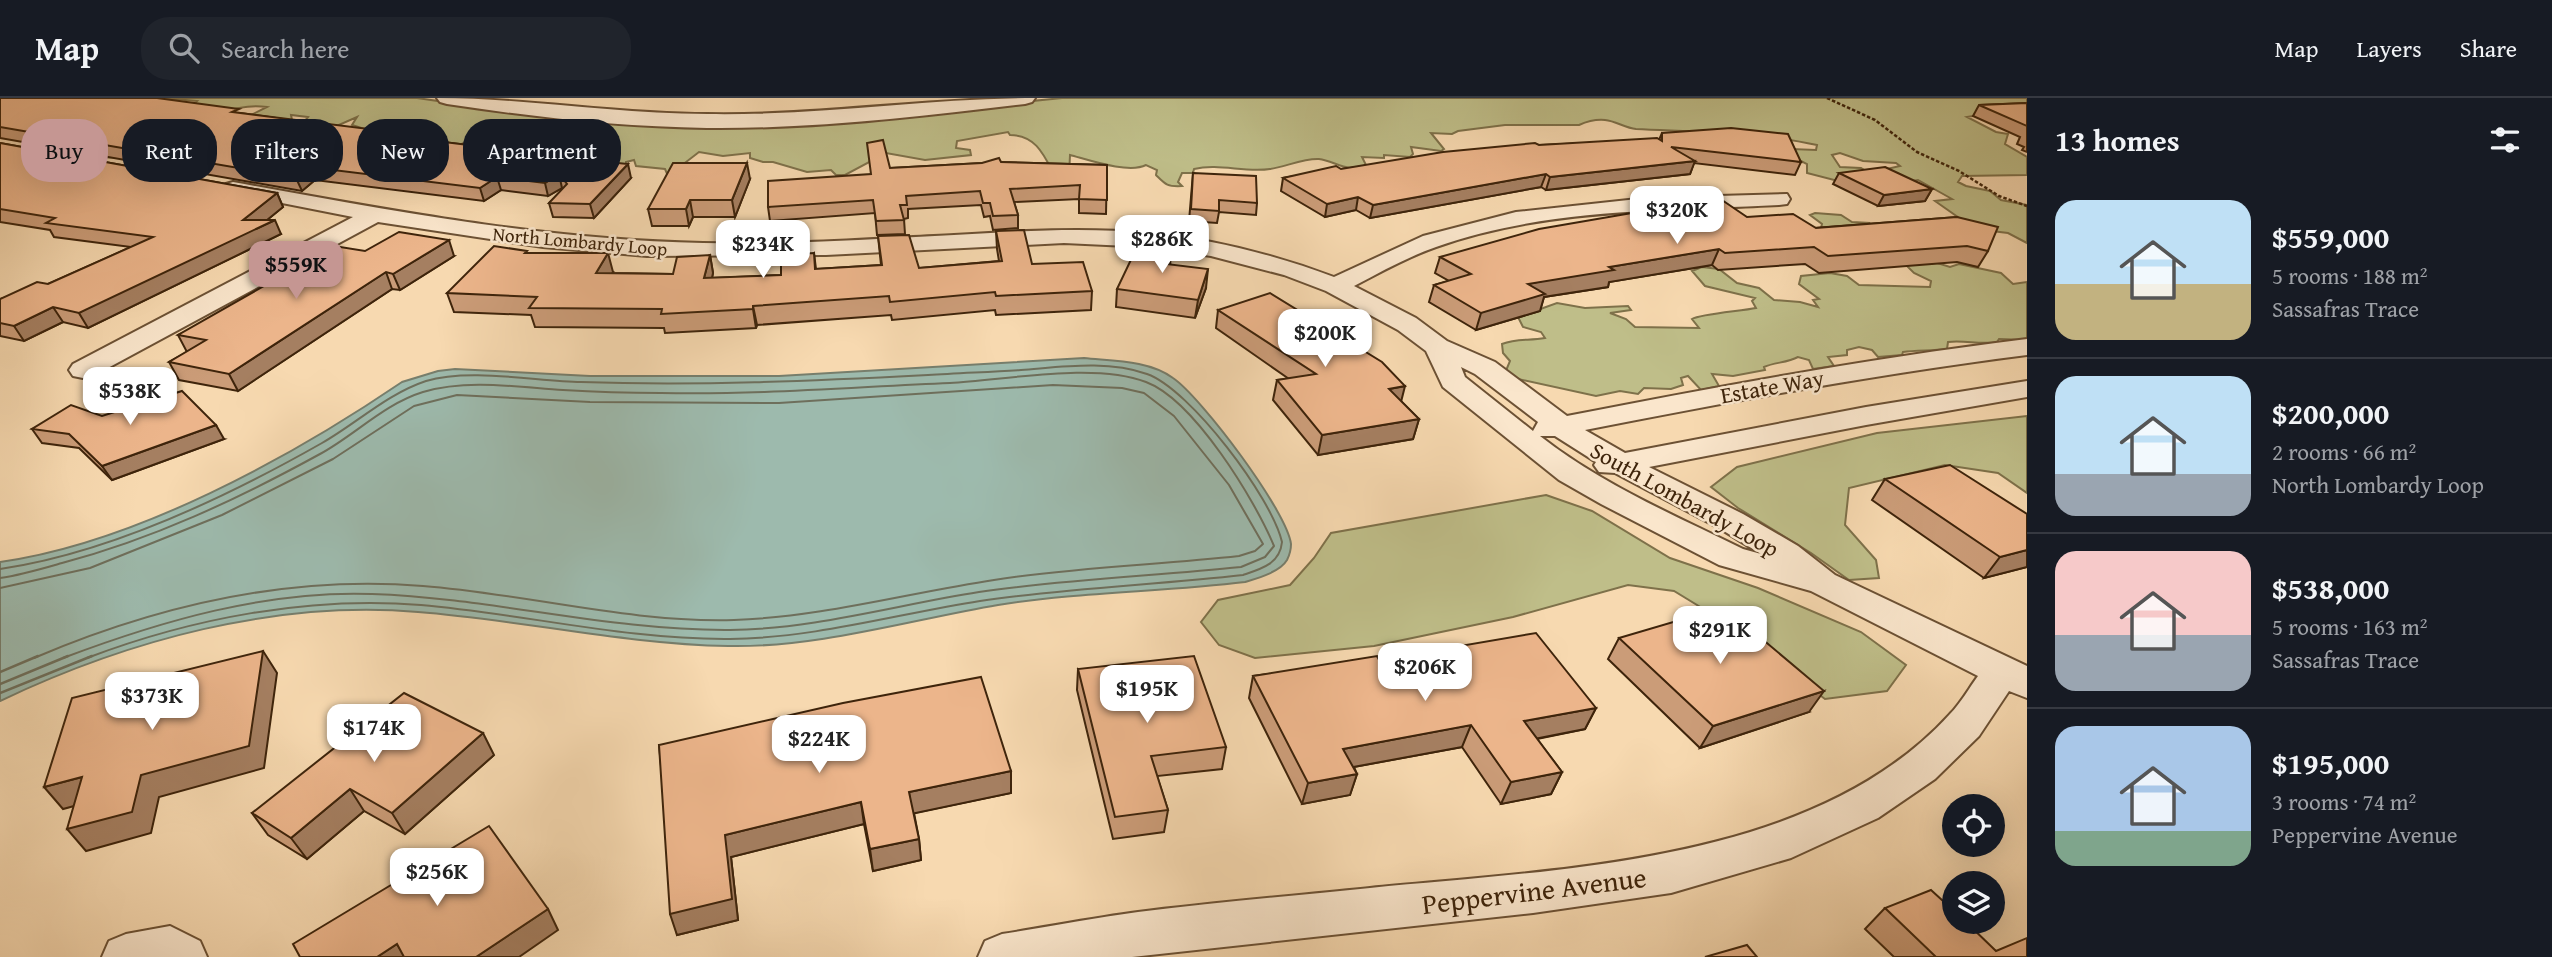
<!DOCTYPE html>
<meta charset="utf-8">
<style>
body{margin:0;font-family:"Gentium Book Plus",serif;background:#20242c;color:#f1f3f6;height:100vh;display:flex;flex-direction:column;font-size:26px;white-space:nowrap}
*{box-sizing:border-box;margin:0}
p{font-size:23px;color:#9ea1a6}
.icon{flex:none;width:38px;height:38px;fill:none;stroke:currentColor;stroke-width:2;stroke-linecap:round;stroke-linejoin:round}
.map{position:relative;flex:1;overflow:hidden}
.drawer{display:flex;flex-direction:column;background:#171b24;width:525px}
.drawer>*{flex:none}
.top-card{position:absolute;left:21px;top:21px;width:665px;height:63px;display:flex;gap:14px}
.controls{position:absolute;left:1942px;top:696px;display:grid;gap:14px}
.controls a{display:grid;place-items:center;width:63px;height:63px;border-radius:50%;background:#171b24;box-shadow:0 7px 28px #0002;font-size:35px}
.price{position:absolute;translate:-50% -60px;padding:0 16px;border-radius:14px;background:#fff;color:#222;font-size:23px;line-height:46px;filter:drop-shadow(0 2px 4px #0008)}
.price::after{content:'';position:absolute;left:50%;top:42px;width:21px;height:16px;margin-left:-10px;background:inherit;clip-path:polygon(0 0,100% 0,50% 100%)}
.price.selected{background:#c59692;color:#111}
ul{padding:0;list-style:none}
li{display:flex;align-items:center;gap:21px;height:175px;padding:0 28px}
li+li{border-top:2px solid #363941}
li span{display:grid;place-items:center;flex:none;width:196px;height:140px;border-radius:21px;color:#555}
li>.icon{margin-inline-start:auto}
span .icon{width:84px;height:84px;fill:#fffc;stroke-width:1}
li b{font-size:30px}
h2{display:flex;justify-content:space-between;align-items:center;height:84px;padding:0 28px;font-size:30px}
.chip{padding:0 24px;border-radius:28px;background:#171b24;box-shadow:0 7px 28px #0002;font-size:24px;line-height:63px}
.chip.selected{background:#c59692;color:#111}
header{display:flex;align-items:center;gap:42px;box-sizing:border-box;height:98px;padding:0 35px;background:#171b24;border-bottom:2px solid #363941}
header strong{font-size:33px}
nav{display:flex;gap:38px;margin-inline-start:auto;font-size:24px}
.search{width:490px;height:63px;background:#20242c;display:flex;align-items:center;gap:18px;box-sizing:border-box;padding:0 24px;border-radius:28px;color:#9ea1a6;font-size:26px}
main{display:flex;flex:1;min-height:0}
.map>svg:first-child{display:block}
.green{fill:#bfbe89;stroke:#7e714a;stroke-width:2}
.water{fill:#9dbaad;stroke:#777e6c;stroke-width:2}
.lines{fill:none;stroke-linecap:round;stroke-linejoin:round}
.shore-far1{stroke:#6e6f5c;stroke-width:2}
.shore{stroke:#6e6f5c;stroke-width:2.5}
.minor-casing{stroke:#6c5134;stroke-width:4}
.tertiary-casing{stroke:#6c5134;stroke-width:4}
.path{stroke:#3e240b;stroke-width:2.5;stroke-dasharray:3.5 2;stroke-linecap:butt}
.minor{fill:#fae6cc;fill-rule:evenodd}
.tertiary{fill:#fae6cc;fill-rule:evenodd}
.wall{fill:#cb9c78;stroke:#3e240b;stroke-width:2}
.shaded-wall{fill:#a57f61;stroke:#3e240b;stroke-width:2}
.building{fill:#ecb58b;stroke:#3e240b;stroke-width:2}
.labels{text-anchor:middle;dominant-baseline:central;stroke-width:5;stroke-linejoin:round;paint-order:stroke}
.far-street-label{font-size:19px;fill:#3e240b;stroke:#fae6cc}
.street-label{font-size:23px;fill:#3e240b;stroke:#fae6cc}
.near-street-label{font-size:28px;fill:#3e240b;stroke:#fae6cc}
</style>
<header>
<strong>Map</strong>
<div class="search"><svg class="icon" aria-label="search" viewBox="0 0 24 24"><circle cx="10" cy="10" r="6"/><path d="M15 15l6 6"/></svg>Search here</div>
<nav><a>Map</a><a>Layers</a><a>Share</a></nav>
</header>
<main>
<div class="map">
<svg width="2027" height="859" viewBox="0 0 2027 859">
<rect width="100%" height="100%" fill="#f7d9b0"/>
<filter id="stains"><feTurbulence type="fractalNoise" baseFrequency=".00286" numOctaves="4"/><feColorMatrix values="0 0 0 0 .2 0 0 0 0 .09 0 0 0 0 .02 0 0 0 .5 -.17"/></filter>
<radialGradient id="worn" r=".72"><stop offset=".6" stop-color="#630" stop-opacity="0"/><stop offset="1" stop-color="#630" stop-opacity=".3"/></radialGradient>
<!-- green -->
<g class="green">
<path d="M154,0H417L556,20L569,25L903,16L1062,0H2027V9L1967,19L1996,34L2008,36L2005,46L2027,59V77L1962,78L1958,84L1966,88L1990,93L2001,102L2027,107V145L2008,135L1975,131L1935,103L1952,101L1918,82L1906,84L1882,72L1900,68L1896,65L1863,63L1840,55L1832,57L1840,69L1861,70L1871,76L1838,83L1807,75V66L1797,61L1792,51L1816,52L1817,47C1759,34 1695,34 1636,31C1625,30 1616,23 1605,22C1595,21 1588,23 1579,27H1505L1458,33L1452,36L1431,35L1444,51L1441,53L1411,49L1413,56L1410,59L1384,57V60L1362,59L1366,67C1349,76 1335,63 1319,61C1304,60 1285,69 1270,71C1245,75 1219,65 1194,71L1193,75H1182L1178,84L1182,88C1167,89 1165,86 1156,77L1157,72L1146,67C1129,76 1089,62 1070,57L1069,78H1055C1044,57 1036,37 1010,37L1008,34L957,43L956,50L970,52L971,57L925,62L886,55L845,77H836L831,72L807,74L773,64H763L750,60V55L723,58L699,54L668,78L665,71L636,68L634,62L626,64V70L606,69L617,55L602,51V47C583,45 566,49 547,47L554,42L484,35L435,59L443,46V39L414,34L399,42L352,27L357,19L323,34L304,24L308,19L291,17L292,22H241L267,9C208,0 151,66 100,59L108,49L87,57L75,54L90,43L180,18L197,3L174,1L163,7Z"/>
<path d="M1815,115L1841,117L1852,124L1869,125L1868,127L1908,156L1950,169L1959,166L2001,175L2013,186L2027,184V242L1999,241L1997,244C1981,247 1965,242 1948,244L1947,251C1932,253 1917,252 1903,254L1902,257L1878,259L1872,252L1859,249L1847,252V257L1828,259L1834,268L1813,271L1809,262L1798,259C1787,265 1775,264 1764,269L1765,272L1733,278L1712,276L1719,288L1701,292L1688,278L1681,280L1683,287L1671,291L1644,290L1638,296L1620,293L1596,298L1518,281L1505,275L1510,263L1503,255L1502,246C1517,240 1529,243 1545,240L1541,234L1523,229L1518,219L1557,205L1585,210L1628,208L1631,212L1610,215L1626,221L1635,229L1699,230L1692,221C1701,216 1742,213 1756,210L1752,203L1755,200L1705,188L1692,173L1702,169L1719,171L1737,185L1759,190L1774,202L1800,204L1818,209L1813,202L1819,201L1799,186L1801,178L1830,175L1847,178L1859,187L1930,189L1931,183L1914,175L1905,166L1821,130L1822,126L1810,117Z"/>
<polygon points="2027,318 2027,395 1998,375 1945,367 1849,390 1845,427 1876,462 1879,480 1849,482 1811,455 1738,410 1711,389 1737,369 1877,335"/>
<polygon points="1546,397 1592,413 1670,460 1758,490 1861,534 1906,567 1887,593 1825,601 1715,518 1674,493 1628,487 1513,519 1374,548 1255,560 1219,547 1201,524 1218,502 1290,487 1314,460 1331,435"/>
</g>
<!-- water -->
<path class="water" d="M1084,260C1112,263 1149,262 1173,280C1201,299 1287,413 1291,446C1291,450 1289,458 1287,462C1280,474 1258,480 1245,484C1163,494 1079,494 998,507C910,522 817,550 728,548C623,546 522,522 418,514C275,502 128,542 0,603V464C135,445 290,360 402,284L438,273L455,271L590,278H779Z"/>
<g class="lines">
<!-- shore-far1 -->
<g class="shore-far1">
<path d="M0,471C110,455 227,399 322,345C357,325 387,296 426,283C469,270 535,283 581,284C697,288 813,283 928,277C959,275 990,274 1021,272C1062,269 1107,262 1147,276C1190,291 1272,400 1282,444C1280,466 1261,471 1243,477C1155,487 1067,490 980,503C897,516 815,540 730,541C626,542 525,516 421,507C309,498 192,520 87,560"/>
<path d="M0,480C21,477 41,471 62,465C153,441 238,401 320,356C355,337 384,306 423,294C467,281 517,289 563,292C595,294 628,295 661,295C758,297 854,289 950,285C1006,282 1094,264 1146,284C1194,302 1255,402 1274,448L1265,459L1241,469C1154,478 1066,481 979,494C896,507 814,531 730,532C609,533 492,500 372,496C267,492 161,523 63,560"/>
<path d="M0,490L90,470L222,417L333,361L414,308L457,297L590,304L779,305L1053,287L1122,290L1144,295L1174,318L1229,387L1263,446L1255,453L1239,458C1158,467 1075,469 994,482C908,495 822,519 734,522C629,525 527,496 423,488C290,477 156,508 34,560"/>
</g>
<!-- shore -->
<g class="shore">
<polyline points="0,574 38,558"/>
<polyline points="0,586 68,558"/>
<polyline points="0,595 92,558"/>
</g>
<defs>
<g id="minor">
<path d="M233,84C389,112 543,142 703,145C787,147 871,141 954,137C1019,133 1084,129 1150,135C1212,141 1275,157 1334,179L1423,138L1516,114L1647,100L1787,96L1790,101L1787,106L1779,107C1664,113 1545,110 1436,149C1407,159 1381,174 1354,188L1416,220L1447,243L1495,264L1567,318C1720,288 1872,260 2027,241V257C1878,276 1732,303 1585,332L1625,355L1866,309L2027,283V299L1866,327L1649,369L1743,416L1798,448L1835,477L2027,568V600L2009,593L1979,638L1935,681L1878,720L1791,760L1671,795L1533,815L1132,859H978L985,843L1002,836C1047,829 1092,820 1138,814C1215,804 1293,798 1370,790C1558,771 1814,766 1950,616C1961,605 1969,590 1978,578L1811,493L1719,467L1601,406L1559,382L1443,289L1426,253L1398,232L1326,193L1284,177L1211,158L1149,149L1064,145L826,157L647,158L543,149L378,124L93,278L83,280L73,278L69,272L73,266L353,119L226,94L222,90L226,86ZM1461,269L1475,276L1538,324L1533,333L1465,279ZM1540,338H1555L1596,364L1594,367L1599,374L1615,375L1719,430L1761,456L1743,451C1674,417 1601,386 1540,338Z"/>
<polygon points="170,828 200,843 207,859 102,859 109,843 126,836"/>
</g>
<path id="tertiary" d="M437,0C527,0 616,16 707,16C817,18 926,0 1035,0L1032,4L1025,6C919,19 813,31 707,30C620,29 533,19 447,6L440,4Z"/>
</defs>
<!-- minor casing -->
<use href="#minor" class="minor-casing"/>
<!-- tertiary casing -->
<use href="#tertiary" class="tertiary-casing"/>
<!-- path -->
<polyline class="path" points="1827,0 1875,22 1917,54 1959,73 1999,98 2027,108"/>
<!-- minor -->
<use href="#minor" class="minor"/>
<!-- tertiary -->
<use href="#tertiary" class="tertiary"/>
</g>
<!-- wall -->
<g class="wall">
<polygon points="0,0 241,15 435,43 501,51 502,54 631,80 594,120 553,119 549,105 563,91 562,90 548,98 501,92 484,103 315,82 302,93 0,40"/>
<polygon points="2027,5 2027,54 2022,52 2024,49 2017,46 2020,39 1973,18 1979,7"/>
<polygon points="1662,35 1801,64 1795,77 1694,65 1690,76 1546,92 1541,89 1370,120 1356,112 1325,119 1281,93 1283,80 1341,71 1539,47 1659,42"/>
<polygon points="0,45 277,95 283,109 267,122 281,136 88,230 63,224 24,243 0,238 0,201 48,186 131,149 54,139 50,132 0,124"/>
<polygon points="1001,64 1107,67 1106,116 1079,115 1079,101 1014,104 1018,117 1018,130 993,132 990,118 984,119 981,107 908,111 908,120 904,121 905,136 877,137 875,115 770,123 768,109 890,70"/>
<polygon points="1193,75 1257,105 1256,117 1219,114 1217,125 1189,123"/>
<polygon points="1839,75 1932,91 1925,103 1878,108 1833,86"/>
<polygon points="750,81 735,119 693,119 689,128 652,128 648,111"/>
<polygon points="1957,119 1988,153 1978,169 1957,164 1819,175 1805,166 1718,172 1712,167 1609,184 1608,189 1544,199 1540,213 1476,232 1429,204 1434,187 1449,183 1435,175 1440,159"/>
<polygon points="996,133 1032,166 1092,193 1091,212 996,217 995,212 892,222 891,217 757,227 756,230 665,235 664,230 535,229 531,217 454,214 447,195 527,155 613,174 612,175 673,176 710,157 713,175 712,180 781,177 814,155 816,171 881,167 878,138 919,170 999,163 997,151"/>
<polygon points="365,153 454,158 400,192 392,191 238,293 179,282 169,264 187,254 178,237"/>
<polygon points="1170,166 1206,190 1195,220 1116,209 1117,191"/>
<polygon points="1218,212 1401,303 1419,321 1413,341 1318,357 1273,302 1277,282 1289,281 1216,230"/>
<polygon points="102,318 224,341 112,382 79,350 42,345 32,331"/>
<polygon points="1885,381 2027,469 1984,480 1872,402"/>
<polygon points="1619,540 1809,614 1700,650 1608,561"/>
<polygon points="1379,562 1596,610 1585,631 1537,641 1562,674 1551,696 1501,706 1462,649 1354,669 1357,676 1350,697 1302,706 1249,600 1253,578"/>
<polygon points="1078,571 1226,649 1222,671 1157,678 1168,712 1164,734 1113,741 1077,592"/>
<polygon points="659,647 1011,673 1011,695 914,715 919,741 921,762 873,773 864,726 731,759 738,822 677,837"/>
<polygon points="494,657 405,736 364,713 307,761 268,737 252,715"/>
<polygon points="1885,810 1996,853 2027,859 1894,859 1865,831"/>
</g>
<!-- shaded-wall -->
<g class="shaded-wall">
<polygon points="1695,63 1690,76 1546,92 1550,79"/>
<polygon points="747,65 750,81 735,119 732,102"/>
<polygon points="628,66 631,80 594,120 590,106"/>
<polygon points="309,69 315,82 302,93 296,80"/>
<polygon points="559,76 562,90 548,98 545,85"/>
<polygon points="1546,76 1541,89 1370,120 1373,107"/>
<polygon points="497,79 501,92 484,103 480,90"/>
<polygon points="1932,91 1925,103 1878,108 1884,97"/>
<polygon points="277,95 283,109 256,131 275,122 281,136 88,230 79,215 243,122"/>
<polygon points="1358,99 1356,112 1325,119 1327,106"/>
<polygon points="690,102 693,119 689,128 686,111"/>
<polygon points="449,142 454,158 400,192 393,176"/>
<polygon points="1171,151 1170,169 1166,166"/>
<polygon points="1719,151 1712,167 1609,184 1608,189 1544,199 1540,213 1476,232 1481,215 1528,186 1609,169"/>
<polygon points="608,155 613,174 600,193 596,175"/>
<polygon points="710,157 713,175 708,199 704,180"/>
<polygon points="1208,171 1206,190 1195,220 1198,202"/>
<polygon points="386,174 392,191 238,293 229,276"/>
<polygon points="753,208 757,227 756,230 753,211"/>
<polygon points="53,209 63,224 24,243 14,228"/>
<polygon points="1405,288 1400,308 1389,291"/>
<polygon points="1419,321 1413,341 1318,357 1322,337"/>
<polygon points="216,327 224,341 112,382 102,368"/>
<polygon points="2027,452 2027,469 1984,480 2000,459"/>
<polygon points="263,553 277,575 264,670 159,699 151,735 86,753 67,731 141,677"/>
<polygon points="1824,593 1809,614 1700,650 1713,628"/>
<polygon points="1596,610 1585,631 1514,645 1524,623"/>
<polygon points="1471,627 1462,649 1337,672 1343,651"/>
<polygon points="483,635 494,657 405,736 392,715"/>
<polygon points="1011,673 1011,695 911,716 909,694"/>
<polygon points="1562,674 1551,696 1501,706 1511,684"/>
<polygon points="1357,676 1350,697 1302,706 1308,685"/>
<polygon points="82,679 100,701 63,711 44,689"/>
<polygon points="350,691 364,713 307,761 291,740"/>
<polygon points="861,704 864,726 731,759 738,822 677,837 670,816 725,737"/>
<polygon points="919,741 921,762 873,773 870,751"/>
<polygon points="548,811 558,832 519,859 476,859"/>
<polygon points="397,846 405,859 377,859"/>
</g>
<!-- building -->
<g class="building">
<polygon points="0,0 157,0 239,11 232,14 433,39 427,42 501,51 497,53 628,66 590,106 549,105 567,86 559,76 545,85 497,79 480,90 309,69 296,80 0,29"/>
<polygon points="2027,5 2027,28 1979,7"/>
<polygon points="1731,30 1788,36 1801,64 1671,49 1695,63 1550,79 1546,76 1373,107 1358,99 1327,106 1283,80 1336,68 1341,71 1443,54 1535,45 1539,47 1657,40 1662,43 1662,35"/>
<polygon points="883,42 890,70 982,65 999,60 1001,64 1107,67 1107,102 1079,101 1080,87 1010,91 1018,117 993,118 990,105 983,105 980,93 906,98 907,107 900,107 904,122 876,123 873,102 768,109 768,83 871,76 867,45"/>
<polygon points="0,45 277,95 243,122 275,122 79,215 53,209 14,228 0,225 0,201 37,184 48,186 153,139 46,125 55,120 0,111"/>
<polygon points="673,65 747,65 732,102 690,102 686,111 648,111"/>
<polygon points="1885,69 1932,91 1884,97 1839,75"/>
<polygon points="1193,75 1256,78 1257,105 1219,102 1219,113 1191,111"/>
<polygon points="1719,100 1747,119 1793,116 1816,130 1957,119 1998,129 1988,153 1967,148 1828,158 1814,149 1725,155 1719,151 1609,169 1614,172 1528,186 1545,196 1481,215 1434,187 1471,176 1440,159 1539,131"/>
<polygon points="1024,132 1032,166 1083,164 1092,193 996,198 995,194 890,204 889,198 753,208 753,211 661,216 662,211 529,210 537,199 447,195 494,148 527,153 525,155 608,155 596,175 673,176 677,159 710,157 704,180 781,177 781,157 814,155 815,171 882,167 878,138 909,137 919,170 1002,163 996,133"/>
<polygon points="399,134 449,142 393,176 386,174 229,276 169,264 206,242 178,237 334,148 365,153"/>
<polygon points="1138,147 1171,151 1166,166 1208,171 1198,202 1117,191"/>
<polygon points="1270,195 1382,264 1405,288 1389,291 1419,321 1322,337 1277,282 1316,276 1218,212"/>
<polygon points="182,293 216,327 102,368 69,336 32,331 71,307 102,318"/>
<polygon points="1950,367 2027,416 2027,452 2000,459 1885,381"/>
<polygon points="1724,509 1824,593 1713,628 1619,540"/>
<polygon points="1536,535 1596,610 1524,623 1562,674 1511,684 1471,627 1343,651 1357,676 1308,685 1253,578 1377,558 1379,562"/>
<polygon points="263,553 249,648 141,677 132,714 67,731 82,679 44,689 72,600"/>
<polygon points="1194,558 1226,649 1151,658 1168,712 1115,719 1078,571"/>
<polygon points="981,579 1011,673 909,694 919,741 870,751 861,704 725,737 732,801 670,816 659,647 843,605"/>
<polygon points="404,595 483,635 392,715 350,691 291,740 252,715"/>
<polygon points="489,728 548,811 476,859 404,859 397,846 377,859 300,859 293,846"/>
<polygon points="1931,792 1955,814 1955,824 1966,824 1996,853 2027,840 2027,859 1936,859 1885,810"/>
<polygon points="1747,847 1757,859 1705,859"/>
</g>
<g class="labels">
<!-- far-street labels -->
<g class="far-street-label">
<text transform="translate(580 143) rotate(5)">North Lombardy Loop</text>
</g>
<!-- street labels -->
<g class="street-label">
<text transform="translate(1772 288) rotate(-10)">Estate Way</text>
<text transform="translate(1685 401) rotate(29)">South Lombardy Loop</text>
</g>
<!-- near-street labels -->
<g class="near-street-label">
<text transform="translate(1534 792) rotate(-7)">Peppervine Avenue</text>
</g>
</g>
<rect width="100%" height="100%" filter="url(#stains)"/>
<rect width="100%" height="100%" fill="url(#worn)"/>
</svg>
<div class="controls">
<a><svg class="icon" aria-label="locate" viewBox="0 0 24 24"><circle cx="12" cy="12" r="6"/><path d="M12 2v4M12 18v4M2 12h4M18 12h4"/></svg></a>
<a><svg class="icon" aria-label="layers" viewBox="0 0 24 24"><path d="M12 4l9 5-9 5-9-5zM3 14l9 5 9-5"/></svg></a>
</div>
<b class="price" style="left:1677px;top:148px">$320K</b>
<b class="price" style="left:1162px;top:177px">$286K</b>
<b class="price" style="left:763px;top:182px">$234K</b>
<b class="price selected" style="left:296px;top:203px">$559K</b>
<b class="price" style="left:1325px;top:271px">$200K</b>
<b class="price" style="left:130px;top:329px">$538K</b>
<b class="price" style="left:1720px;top:568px">$291K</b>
<b class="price" style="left:1425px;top:605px">$206K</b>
<b class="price" style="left:1147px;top:627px">$195K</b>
<b class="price" style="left:152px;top:634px">$373K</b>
<b class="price" style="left:374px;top:666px">$174K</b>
<b class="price" style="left:819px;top:677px">$224K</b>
<b class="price" style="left:437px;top:810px">$256K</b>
<div class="top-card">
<a class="chip selected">Buy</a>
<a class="chip">Rent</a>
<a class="chip">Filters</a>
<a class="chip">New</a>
<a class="chip">Apartment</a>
</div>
</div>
<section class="drawer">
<h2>13 homes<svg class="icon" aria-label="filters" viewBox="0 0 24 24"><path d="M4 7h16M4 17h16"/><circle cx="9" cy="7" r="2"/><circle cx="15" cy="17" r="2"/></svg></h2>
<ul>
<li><span style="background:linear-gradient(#bfe0f5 60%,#c2b280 0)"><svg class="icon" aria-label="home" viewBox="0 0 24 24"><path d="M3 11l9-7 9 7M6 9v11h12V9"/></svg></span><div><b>$559,000</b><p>5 rooms · 188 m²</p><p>Sassafras Trace</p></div></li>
<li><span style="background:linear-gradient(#bfe0f5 70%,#9aa5b1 0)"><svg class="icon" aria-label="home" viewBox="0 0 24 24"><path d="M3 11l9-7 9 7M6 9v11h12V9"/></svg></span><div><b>$200,000</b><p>2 rooms · 66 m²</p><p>North Lombardy Loop</p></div></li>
<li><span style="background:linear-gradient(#f6c9c9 60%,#9aa5b1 0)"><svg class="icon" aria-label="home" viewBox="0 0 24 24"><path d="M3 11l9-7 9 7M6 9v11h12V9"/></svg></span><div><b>$538,000</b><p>5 rooms · 163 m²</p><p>Sassafras Trace</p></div></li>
<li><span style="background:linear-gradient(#a9c7e8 75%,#7fa58c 0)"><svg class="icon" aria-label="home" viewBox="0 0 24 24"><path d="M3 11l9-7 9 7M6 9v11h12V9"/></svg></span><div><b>$195,000</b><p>3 rooms · 74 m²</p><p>Peppervine Avenue</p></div></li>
</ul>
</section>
</main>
